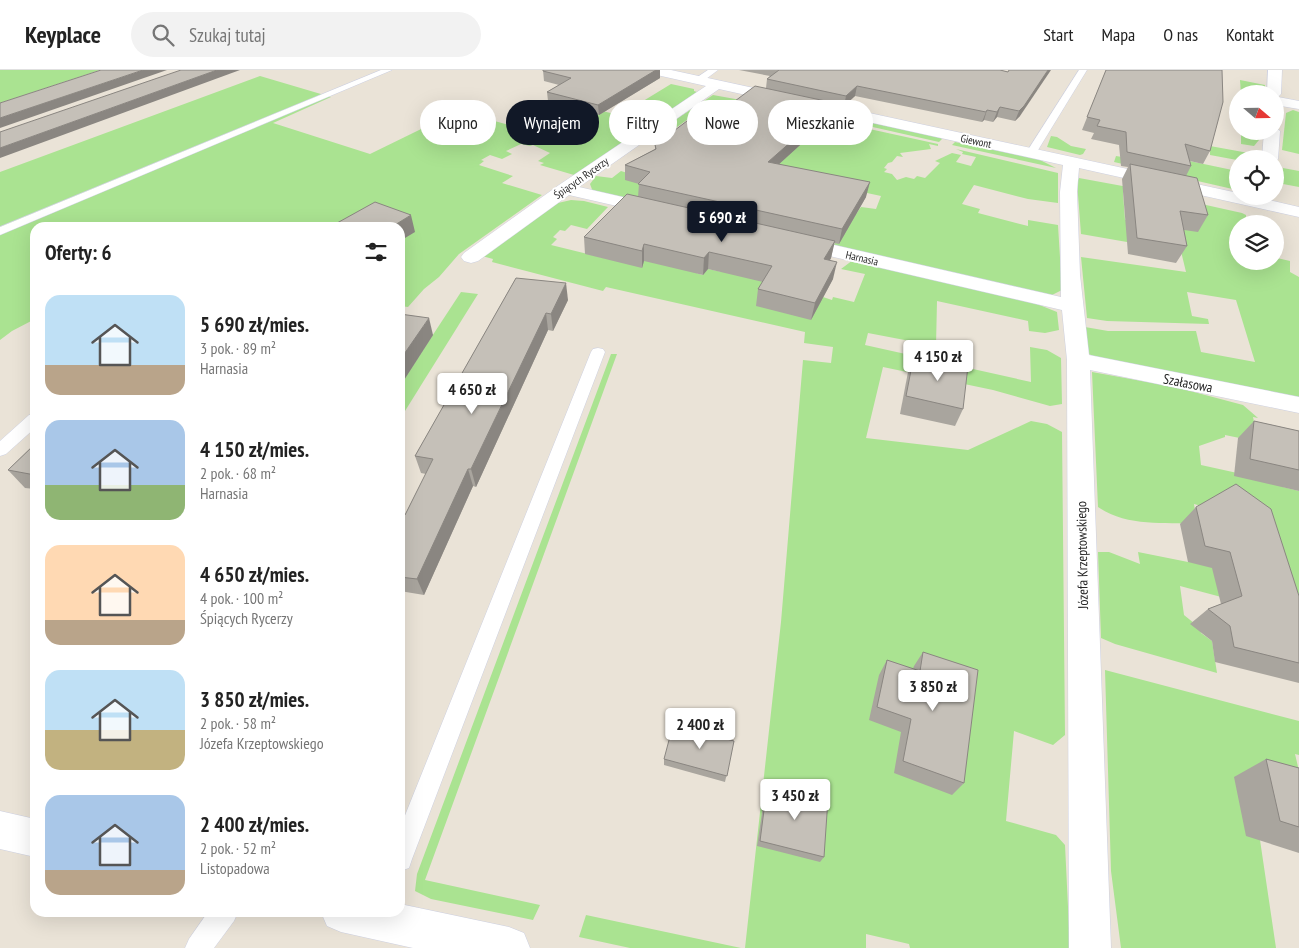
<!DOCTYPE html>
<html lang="pl">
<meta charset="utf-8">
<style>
body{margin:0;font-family:"PT Sans Narrow",sans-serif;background:#f2f2f2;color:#222;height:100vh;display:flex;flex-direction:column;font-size:19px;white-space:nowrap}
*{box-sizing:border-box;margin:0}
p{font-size:16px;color:#767676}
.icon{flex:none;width:28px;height:28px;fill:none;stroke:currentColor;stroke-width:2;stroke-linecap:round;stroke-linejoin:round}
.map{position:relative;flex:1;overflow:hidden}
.sheet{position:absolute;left:30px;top:152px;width:375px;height:695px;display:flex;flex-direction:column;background:#fff;border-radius:15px;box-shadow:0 5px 20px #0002}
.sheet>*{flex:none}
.top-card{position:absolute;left:420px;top:30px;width:475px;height:45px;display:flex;gap:10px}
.needle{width:32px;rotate:110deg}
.buttons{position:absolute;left:1229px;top:15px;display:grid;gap:10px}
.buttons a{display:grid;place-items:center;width:55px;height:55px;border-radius:50%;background:#fff;box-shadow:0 5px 20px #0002;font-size:25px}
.price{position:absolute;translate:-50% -42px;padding:0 11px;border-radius:5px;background:#fff;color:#222;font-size:16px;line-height:32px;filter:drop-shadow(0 1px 2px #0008)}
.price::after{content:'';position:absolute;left:50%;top:30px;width:15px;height:11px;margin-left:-8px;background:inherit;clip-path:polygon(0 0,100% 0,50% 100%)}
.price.current{background:#111827;color:#fff}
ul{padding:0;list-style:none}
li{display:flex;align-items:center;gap:15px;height:125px;padding:0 15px}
li span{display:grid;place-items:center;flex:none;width:140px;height:100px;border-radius:15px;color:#555}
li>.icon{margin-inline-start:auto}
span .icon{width:60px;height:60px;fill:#fffc;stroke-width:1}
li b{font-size:21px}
h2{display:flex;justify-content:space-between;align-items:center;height:60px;padding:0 15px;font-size:21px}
.tag{padding:0 18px;border-radius:22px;background:#fff;box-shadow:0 5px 20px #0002;font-size:18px;line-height:45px}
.tag.current{background:#111827;color:#fff}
header{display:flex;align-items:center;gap:30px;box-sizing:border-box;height:70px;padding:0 25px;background:#fff;border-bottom:1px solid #e0e0e0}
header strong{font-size:24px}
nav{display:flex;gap:28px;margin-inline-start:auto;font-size:18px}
.search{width:350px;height:45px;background:#f2f2f2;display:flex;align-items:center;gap:12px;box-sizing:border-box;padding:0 18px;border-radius:28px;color:#767676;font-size:19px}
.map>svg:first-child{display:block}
.green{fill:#aae391}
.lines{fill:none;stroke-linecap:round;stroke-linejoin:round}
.lane-casing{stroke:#cdd0e1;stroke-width:1}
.street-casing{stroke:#cdd0e1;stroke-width:1}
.lane{fill:#fff;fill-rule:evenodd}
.street{fill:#fff;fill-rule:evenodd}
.wall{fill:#a9a59e}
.shaded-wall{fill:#8a8681}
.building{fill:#c5c0b8;stroke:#8a8681}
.labels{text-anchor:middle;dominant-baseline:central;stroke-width:4;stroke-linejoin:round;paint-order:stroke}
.far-street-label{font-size:11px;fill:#272727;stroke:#fff}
.street-label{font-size:14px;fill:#272727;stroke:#fff}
</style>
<header>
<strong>Keyplace</strong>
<div class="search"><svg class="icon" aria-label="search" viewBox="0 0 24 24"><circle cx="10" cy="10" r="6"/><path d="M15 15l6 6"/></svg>Szukaj tutaj</div>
<nav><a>Start</a><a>Mapa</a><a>O nas</a><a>Kontakt</a></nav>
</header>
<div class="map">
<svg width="1299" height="878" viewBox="0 0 1299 878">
<rect width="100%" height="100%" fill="#eae3d7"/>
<!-- green -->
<g class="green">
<polygon points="0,0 100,0 0,33"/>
<polygon points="618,5 655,11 634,20 578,35 639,50 653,41 635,36 671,14 694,19 694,21 697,22 574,105 540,95 544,93 538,91 550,83 533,75 530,76 521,74 506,81 512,84 502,89 490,85 481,90 484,91 479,95 513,106 502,113 542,125 459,184 439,207 424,219 408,237 400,236 400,158 35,158 35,249 12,261 0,270 0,102 260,6 331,27 273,53 370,84 458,41 524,59"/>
<polygon points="1240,10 1265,15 1265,24 1241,24"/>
<polygon points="713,25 752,32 741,43 700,45 715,35 744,34 744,32 710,33 696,43 693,43 695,44 673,60 672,64 772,61 822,73 842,53 938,74 938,76 929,74 931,79 900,83 903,87 897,86 892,92 888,93 884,98 887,99 884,102 892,104 897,110 906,107 914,109 917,106 925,108 940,93 935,91 952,83 961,85 956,92 971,96 976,87 962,84 963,82 956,79 1058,103 1058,133 1028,129 974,115 962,134 980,139 978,143 1028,156 1028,150 1058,155 1062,220 1050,226 833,176 861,137 876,139 881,126 867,123 745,157 593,122 590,114 596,106 612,108 621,101 637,106 671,78 643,71"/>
<polygon points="1293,40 1299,42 1299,84 1282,80 1286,43"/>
<polygon points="860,50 941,68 942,69 939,72 855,53"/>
<polygon points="1241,61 1260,61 1259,70 1254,76 1241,74"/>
<polygon points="1144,64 1254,84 1258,86 1258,89 1238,89 1237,90 1210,85 1210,80 1161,85 1237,101 1237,120 1114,92 1116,86 1134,89"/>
<polygon points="1051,66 1057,67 1071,76 1086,79 1083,84 1080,85 1047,77"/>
<polygon points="955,72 1038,89 1056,98 952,75"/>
<polygon points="1283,98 1299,101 1299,117 1283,114"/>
<polygon points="1079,108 1128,117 1123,123 1125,150 1197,133 1242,143 1246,145 1246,149 1262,153 1238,154 1238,191 1275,191 1276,186 1277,188 1290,191 1290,202 1299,207 1299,330 1108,294 1087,283 1085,257 1108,261 1196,261 1201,282 1255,292 1236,230 1187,222 1192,246 1208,249 1209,254 1107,251 1087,248 1081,187 1186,202 1179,173 1127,172 1081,164 1077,112"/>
<polygon points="571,130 584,131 608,137 587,159 571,155 565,161 560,160 553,167 557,169 551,175 608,189 621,175 702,205 708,199 722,202 741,175 823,227 832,230 833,227 854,232 865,204 841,199 853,190 1037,234 1057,242 1059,260 1045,263 1029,261 1028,251 937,231 936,276 868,263 865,275 1031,312 1030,277 1047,280 1061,288 1062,334 1050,336 993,320 883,297 866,368 968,380 1031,351 1047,354 1062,362 1065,665 1053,675 1014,661 1006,751 1056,765 1065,775 1070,878 910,878 909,874 866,864 866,878 745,878 781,552 803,290 831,293 833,277 804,273 805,262 606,217 603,221 492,192 493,189 482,186 558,133"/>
<polygon points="461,222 478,224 400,349 400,315"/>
<polygon points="611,284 617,284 425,810 540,835 533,850 431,829 415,821 417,804"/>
<path d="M1092,302L1175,317L1243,335L1258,348L1253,347L1259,375V372L1225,365V367L1199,376L1201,395L1269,410L1283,417L1299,421V588L1240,532L1180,516L1184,545L1200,558L1201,563L1212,571L1217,603L1115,574L1101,568L1098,482H1109L1140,494L1138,482L1188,492L1209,438L1194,434L1197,454C1164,452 1127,457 1098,437Z"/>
<polygon points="1105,600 1299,651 1299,685 1295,684 1299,701 1260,770 1276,878 1121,878 1111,801"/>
<polygon points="586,845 741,878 630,878 579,867"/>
</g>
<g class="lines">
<defs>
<g id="lane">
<polygon points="381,0 392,0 0,165 0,157"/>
<polygon points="708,0 718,0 702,12 696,12 696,8"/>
<polygon points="1079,0 1087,0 1035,85 1027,85 1026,83"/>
<polygon points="598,278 603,279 605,282 412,789 409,798 400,801 400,758 591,282 593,279"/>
<polygon points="35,344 35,358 6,384 0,386 0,371 29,345"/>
<polygon points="208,842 238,842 234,851 214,878 185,878 189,869"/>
</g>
<g id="street">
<polygon points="646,0 671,0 1238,123 1238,126 1251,126 1299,137 1299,147 1079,98 1077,122 1080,205 1089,285 1299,327 1299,343 1090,300 1111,878 1069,878 1067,290 1062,240 795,178 788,176 786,172 788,168 795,166 1061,227 1060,122 1063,95 719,19 579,117 662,136 665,140 662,144 656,145 569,125 478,191 471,193 464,191 461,187 464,183 559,115 706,16 648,3"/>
<polygon points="1268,0 1282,0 1281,24 1278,27 1299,31 1299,39 1275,35 1275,24 1267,24"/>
<polygon points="1275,57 1280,61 1278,89 1275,93 1275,89 1262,89 1264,61 1275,61"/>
<polygon points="0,741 35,749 35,787 0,779"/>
<polygon points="400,834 509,857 524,863 530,878 413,878 341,862 327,856 321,842 400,842"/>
</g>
</defs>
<!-- lane casing -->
<use href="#lane" class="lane-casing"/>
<!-- street casing -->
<use href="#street" class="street-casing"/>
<!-- lane -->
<use href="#lane" class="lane"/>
<!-- street -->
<use href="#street" class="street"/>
</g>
<!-- wall -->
<g class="wall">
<polygon points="543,0 660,0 660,8 599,45 548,31 547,22 559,15 544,11"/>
<polygon points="739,0 1000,0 1008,2 1020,46 1015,51 997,47 993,52 984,50 982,52 855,26 844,36 835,34 832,46 779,94 866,127 839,174 834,173 831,188 830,190 833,209 811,250 756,236 758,219 763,212 708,199 703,205 644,191 642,198 585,184 584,167 638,127 639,114 625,110 625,95 655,79 655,75 766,18 767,9 770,6"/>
<polygon points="1106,0 1222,0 1210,81 1203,94 1190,91 1191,96 1186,106 1208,145 1198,162 1184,160 1187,176 1176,193 1128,184 1122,109 1128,97 1121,96 1119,75 1091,69 1094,63 1082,60"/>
<polygon points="516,208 568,230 553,261 548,260 476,417 473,416 424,525 400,521 400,444 405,445 426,404 421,403 415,386"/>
<polygon points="400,244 433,265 404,310 400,310"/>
<polygon points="914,285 963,339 955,356 900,344 908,302"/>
<polygon points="1254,351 1299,361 1299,421 1234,406 1238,368"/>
<polygon points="35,374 35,419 25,418 8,400"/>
<polygon points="1196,437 1299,526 1299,613 1215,592 1212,571 1190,554 1208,539 1221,534 1212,498 1188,492 1180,454"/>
<polygon points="923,582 964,713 952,725 894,703 901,662 869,650 879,605 887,590 913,599 914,596"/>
<polygon points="734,671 725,712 664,695 664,689"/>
<polygon points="1266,689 1299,698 1299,783 1246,766 1234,707"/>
<polygon points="767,717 824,787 820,792 757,776 765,723"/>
</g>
<!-- shaded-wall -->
<g class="shaded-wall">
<polygon points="143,0 167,0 0,58 0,48"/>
<polygon points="217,0 240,0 0,88 0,78"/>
<polygon points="656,0 660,0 660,8 599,45 598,35"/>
<polygon points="1048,0 1051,0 1020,46 1015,51 1019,41"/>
<polygon points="857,16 855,26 844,36 846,26"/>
<polygon points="835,33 832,46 766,106 768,92"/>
<polygon points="1000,37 997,47 993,52 997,42"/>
<polygon points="987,40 984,50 982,52 986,42"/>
<polygon points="870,112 866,127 839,174 842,159"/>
<polygon points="411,145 415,162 400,171 400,158 390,158"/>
<polygon points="835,171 831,188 821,206 824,189"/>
<polygon points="644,174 644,191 642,198 642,181"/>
<polygon points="709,182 708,199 703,205 704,188"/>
<polygon points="837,192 833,209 811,250 815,233"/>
<polygon points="566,213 568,230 553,261 551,244"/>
<polygon points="546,243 548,260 476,417 471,399"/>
<polygon points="429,248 433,265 404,310 400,299 400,290"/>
<polygon points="468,399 473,416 424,525 417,509"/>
</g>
<!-- building -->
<g class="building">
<polygon points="101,0 143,0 0,48 0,33"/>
<polygon points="181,0 217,0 0,78 0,62"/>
<polygon points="543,0 656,0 598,35 547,22 571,8 543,1"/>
<polygon points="779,0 1000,0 1008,2 1009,0 1048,0 1024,36 1019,41 1000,37 997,42 987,40 986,42 857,16 846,26 767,9"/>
<polygon points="1106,0 1222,0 1223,32 1210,81 1185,74 1191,96 1127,82 1126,62 1097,56 1100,50 1087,47"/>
<polygon points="755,16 835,33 768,92 870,112 842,159 638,114 650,102 625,95 656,79 655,75 703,39 719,43"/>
<polygon points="1130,94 1197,108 1208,145 1180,141 1187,176 1137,168"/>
<polygon points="627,124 835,171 824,189 837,192 815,233 758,219 772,196 709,182 704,188 644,174 642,181 584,167"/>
<polygon points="375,132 411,145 390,158 328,158"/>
<polygon points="516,208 566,213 551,244 546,243 471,399 468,399 417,509 400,507 400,444 405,445 433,389 415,386"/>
<polygon points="400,244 429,248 400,290"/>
<polygon points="914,285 968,296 963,339 906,326"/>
<polygon points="1254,351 1299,361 1299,400 1250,389"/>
<polygon points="35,374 35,405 8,400"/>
<polygon points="1236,414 1271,439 1299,526 1299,593 1234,577 1230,556 1208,539 1242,526 1230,482 1205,476 1196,437"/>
<polygon points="923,582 978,600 964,713 903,691 911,649 877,637 887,590 920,601"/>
<polygon points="673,655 734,671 727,706 664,689"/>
<polygon points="1266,689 1299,698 1299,757 1280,751"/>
<polygon points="767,717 828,729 824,787 760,771"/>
</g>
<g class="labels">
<!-- far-street labels -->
<g class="far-street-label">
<text transform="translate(976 71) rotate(12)">Giewont</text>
<text transform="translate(581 108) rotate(-35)">Śpiących Rycerzy</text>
<text transform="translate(862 188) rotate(13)">Harnasia</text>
</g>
<!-- street labels -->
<g class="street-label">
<text transform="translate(1188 313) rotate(11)">Szałasowa</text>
<text transform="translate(1082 485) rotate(-91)">Józefa Krzeptowskiego</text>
</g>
</g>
</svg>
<div class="buttons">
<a><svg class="needle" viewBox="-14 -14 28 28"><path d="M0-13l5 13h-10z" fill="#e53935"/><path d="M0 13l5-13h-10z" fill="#767676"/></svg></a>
<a><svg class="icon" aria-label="locate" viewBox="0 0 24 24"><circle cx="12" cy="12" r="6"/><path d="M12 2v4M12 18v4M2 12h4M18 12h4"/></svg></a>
<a><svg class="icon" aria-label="layers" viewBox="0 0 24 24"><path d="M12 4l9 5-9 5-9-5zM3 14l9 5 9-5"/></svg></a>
</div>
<b class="price current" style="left:722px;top:173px">5 690 zł</b>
<b class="price" style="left:938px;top:312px">4 150 zł</b>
<b class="price" style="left:472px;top:345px">4 650 zł</b>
<b class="price" style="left:933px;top:642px">3 850 zł</b>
<b class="price" style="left:700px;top:680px">2 400 zł</b>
<b class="price" style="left:795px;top:751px">3 450 zł</b>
<div class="top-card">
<a class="tag">Kupno</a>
<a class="tag current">Wynajem</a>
<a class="tag">Filtry</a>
<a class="tag">Nowe</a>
<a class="tag">Mieszkanie</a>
</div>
<section class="sheet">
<h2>Oferty: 6<svg class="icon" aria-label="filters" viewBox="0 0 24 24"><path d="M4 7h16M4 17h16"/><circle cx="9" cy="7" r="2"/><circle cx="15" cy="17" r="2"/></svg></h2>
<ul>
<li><span style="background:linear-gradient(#bfe0f5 70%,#b9a48a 0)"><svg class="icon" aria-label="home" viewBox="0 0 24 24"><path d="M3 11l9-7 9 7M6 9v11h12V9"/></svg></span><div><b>5 690 zł/mies.</b><p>3 pok. · 89 m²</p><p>Harnasia</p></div></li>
<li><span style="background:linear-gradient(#a9c7e8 65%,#8fb573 0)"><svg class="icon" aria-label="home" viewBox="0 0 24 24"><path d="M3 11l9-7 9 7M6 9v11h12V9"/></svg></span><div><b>4 150 zł/mies.</b><p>2 pok. · 68 m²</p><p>Harnasia</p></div></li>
<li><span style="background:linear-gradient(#ffd9b3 75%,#b9a48a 0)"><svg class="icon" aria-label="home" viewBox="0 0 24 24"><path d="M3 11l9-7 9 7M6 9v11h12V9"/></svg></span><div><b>4 650 zł/mies.</b><p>4 pok. · 100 m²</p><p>Śpiących Rycerzy</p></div></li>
<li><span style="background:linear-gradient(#bfe0f5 60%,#c2b280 0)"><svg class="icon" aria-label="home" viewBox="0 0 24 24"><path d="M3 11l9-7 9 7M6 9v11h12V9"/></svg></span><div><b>3 850 zł/mies.</b><p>2 pok. · 58 m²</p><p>Józefa Krzeptowskiego</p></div></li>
<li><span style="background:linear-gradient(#a9c7e8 75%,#b9a48a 0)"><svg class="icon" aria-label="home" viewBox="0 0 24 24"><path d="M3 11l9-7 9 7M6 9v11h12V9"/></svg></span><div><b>2 400 zł/mies.</b><p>2 pok. · 52 m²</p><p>Listopadowa</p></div></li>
</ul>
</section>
</div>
